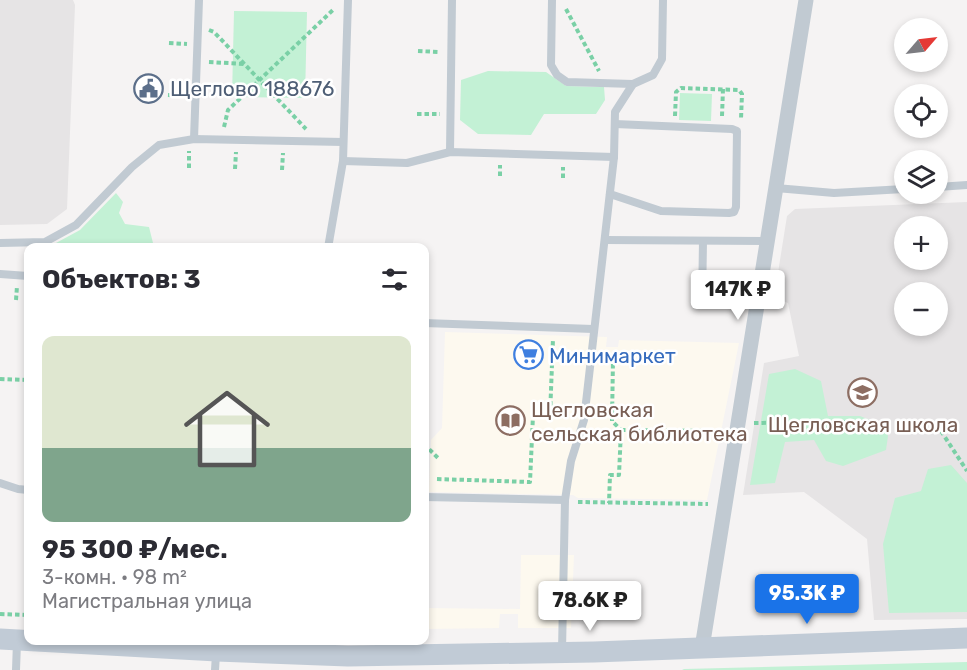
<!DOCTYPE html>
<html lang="ru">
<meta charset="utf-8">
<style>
body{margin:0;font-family:Rubik,sans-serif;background:#f2f2f3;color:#2b2b33;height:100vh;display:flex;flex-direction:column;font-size:22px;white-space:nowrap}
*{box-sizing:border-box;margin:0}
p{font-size:20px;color:#7c7c81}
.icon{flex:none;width:33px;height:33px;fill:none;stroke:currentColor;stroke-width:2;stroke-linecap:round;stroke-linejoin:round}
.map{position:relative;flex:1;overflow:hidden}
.details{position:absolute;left:24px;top:243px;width:405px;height:402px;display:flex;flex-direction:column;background:#fff;border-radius:12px;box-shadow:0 3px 9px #0003}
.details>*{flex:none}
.needle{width:39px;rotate:62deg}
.fabs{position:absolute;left:894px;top:18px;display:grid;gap:12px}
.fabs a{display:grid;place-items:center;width:54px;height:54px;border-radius:50%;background:#fff;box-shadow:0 3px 9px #0003;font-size:30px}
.price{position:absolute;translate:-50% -51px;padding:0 14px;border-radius:6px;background:#fff;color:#222;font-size:20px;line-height:39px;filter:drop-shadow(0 2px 3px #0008)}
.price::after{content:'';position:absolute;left:50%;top:36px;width:18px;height:14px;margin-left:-9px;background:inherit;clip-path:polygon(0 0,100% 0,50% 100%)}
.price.active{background:#1a73e8;color:#fff}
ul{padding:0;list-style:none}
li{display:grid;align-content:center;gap:12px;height:318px;padding:0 18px}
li+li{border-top:2px solid #e1e1e2}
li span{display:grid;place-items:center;height:186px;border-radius:12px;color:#555}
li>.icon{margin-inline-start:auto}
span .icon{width:108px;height:108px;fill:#fffc;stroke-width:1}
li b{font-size:26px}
h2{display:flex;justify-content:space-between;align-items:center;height:72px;padding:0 18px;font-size:26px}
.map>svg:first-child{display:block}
.commercial{fill:#fdf9ef}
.education{fill:#e6e4e5;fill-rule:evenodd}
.green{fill:#c3f1d5}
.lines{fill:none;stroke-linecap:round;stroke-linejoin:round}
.path{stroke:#7ad0a6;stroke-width:4;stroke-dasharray:4.5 3;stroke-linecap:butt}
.lane{stroke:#c1cad2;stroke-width:8}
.street{stroke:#c1cad2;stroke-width:15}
.secondary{stroke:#c1cbd6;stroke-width:21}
.labels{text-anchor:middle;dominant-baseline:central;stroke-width:5;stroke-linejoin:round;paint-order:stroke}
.service-label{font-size:21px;fill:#4e5e75;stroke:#fff;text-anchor:start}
.shop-label{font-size:21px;fill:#366cbe;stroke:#fff;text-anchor:start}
.education-label{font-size:21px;fill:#785e54;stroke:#fff;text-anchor:start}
</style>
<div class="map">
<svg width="967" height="670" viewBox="0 0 967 670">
<rect width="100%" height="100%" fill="#f5f3f3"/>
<!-- commercial -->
<g class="commercial">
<polygon points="445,332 607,337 606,347 618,347 619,340 739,343 707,500 578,498 573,495 429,492 431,440 442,428"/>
<polygon points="521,555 574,555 571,628 518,628 518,614 500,614 499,628 425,629 425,608 520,609"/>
</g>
<!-- education -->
<g class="education">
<polygon points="0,0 73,0 75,5 67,209 47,224 0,225"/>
<path d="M967,202V619L874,620L867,539L804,492L743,495L764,363L799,356L788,303L774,298L787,216L795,209ZM904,226H938V260H904ZM904,292H938V326H904Z"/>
</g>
<!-- green -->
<g class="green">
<polygon points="234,11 307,12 305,98 232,97"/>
<polygon points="488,71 546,72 566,86 604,87 605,100 596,114 544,114 531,135 478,134 460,120 461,80"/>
<polygon points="680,93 712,94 711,121 679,120"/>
<polygon points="116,193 123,202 119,213 125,224 149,227 154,247 57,247 56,243 80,230"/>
<polygon points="795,369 821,381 828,416 860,416 885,426 888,436 886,450 843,466 826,461 814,440 785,442 775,483 750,485 769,374"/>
<polygon points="951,465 967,483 967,612 889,613 883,544 895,498 921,491 928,469"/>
<polygon points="967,662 967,670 682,670 684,669"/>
</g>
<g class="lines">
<!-- path -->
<g class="path">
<polyline points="566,9 599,71"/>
<polyline points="209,30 214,32 306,129"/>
<polyline points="169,43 187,44"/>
<polyline points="418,51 438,52"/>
<polyline points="209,62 244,64"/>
<polyline points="168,95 185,96"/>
<polyline points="417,114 440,114"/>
<polyline points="675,116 676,92 681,88 739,90 742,94 741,119"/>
<polyline points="722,116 723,89"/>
<polyline points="224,127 228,110 334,9"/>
<polyline points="189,168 189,151"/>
<polyline points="235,169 236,152"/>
<polyline points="282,170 283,153"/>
<polyline points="500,176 500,165"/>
<polyline points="563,178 563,167"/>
<polyline points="16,300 17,286"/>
<polyline points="603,359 613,359 612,421 621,430 619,475 610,475 609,503"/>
<polyline points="0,379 28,380"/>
<polyline points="754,423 847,422"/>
<polyline points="621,430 718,431"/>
<polyline points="941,431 967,471"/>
<polyline points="424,444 438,458"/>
<polyline points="437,479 530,482 533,415 550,416 553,339"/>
<polyline points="578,502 708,504"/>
<polyline points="0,614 28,615"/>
</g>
<!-- lane -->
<g class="lane">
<polyline points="552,0 551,65 557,75 567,82 633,84"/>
<polyline points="194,139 199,0"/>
<polyline points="450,152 452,0"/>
<polyline points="343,161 407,163 450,152 614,157"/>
<polyline points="938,187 967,185"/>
<polyline points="776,188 834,193 904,189"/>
<polyline points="610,194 661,211 729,213 734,212 736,207 737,131 732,129 615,124"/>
<polyline points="605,240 767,241"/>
<polyline points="0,243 45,242 76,225 132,167 159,145 194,139 343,142"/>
<polyline points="328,248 343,161 348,0"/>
<polyline points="0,274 28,276"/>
<polyline points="702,304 703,241"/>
<polyline points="424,323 593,329"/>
<polyline points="0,483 18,489 28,490"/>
<polyline points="424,497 565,500"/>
<polyline points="562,651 565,500 571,461 584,420 614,157 615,112 633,84 653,75 662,59 663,0"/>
<polyline points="16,670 17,642"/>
<polyline points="215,670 216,654"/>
</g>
<!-- street -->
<polyline class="street" points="702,648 806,0"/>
<!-- secondary -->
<polyline class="secondary" points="0,639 217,651 348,656 594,652 967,638"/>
</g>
<!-- icons -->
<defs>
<symbol id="civic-ring" viewBox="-11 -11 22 22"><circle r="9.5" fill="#fff" stroke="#5c6f8a" stroke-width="1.5"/><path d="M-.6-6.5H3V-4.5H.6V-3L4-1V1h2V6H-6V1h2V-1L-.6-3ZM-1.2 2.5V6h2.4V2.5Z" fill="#5c6f8a"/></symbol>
<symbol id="supermarket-ring" viewBox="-11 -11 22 22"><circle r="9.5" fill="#fff" stroke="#3f7fe0" stroke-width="1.5"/><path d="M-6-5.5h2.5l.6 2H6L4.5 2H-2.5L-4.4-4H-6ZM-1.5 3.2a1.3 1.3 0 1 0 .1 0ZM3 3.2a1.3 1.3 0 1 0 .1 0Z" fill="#3f7fe0"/></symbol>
<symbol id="school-ring" viewBox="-11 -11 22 22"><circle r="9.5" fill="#fff" stroke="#8d6e63" stroke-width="1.5"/><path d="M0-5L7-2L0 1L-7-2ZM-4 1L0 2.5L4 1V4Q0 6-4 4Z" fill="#8d6e63"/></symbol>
<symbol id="library-ring" viewBox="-11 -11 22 22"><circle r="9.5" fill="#fff" stroke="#8d6e63" stroke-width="1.5"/><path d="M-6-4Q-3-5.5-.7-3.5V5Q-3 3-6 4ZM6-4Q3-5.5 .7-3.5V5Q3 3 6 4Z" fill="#8d6e63"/></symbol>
</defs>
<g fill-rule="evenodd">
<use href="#civic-ring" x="132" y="72" width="33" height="33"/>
<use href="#supermarket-ring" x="512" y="338" width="33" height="33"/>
<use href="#school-ring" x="846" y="376" width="33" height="33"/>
<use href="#library-ring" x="494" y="404" width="33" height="33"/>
</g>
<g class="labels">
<!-- service labels -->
<g class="service-label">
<text x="170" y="88">Щеглово 188676</text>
</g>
<!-- shop labels -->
<g class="shop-label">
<text x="549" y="355">Минимаркет</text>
</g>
<!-- education labels -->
<g class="education-label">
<text x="531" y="409">Щегловская<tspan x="531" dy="24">сельская библиотека</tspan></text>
<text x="863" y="424" text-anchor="middle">Щегловская школа</text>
</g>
</g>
</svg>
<div class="fabs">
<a><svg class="needle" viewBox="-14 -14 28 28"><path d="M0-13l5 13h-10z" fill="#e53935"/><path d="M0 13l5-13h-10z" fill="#7c7c81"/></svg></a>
<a><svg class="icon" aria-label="locate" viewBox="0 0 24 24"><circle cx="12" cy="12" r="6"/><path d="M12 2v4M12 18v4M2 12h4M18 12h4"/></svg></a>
<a><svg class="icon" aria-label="layers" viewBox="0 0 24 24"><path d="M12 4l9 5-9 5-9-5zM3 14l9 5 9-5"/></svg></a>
<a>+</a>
<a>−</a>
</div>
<b class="price" style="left:738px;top:321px">147K ₽</b>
<b class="price active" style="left:807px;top:625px">95.3K ₽</b>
<b class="price" style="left:590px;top:632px">78.6K ₽</b>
<section class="details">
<h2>Объектов: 3<svg class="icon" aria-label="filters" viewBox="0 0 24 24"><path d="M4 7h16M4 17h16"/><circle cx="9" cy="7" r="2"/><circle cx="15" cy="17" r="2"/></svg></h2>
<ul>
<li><span style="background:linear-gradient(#dfe7d0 60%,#7fa58c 0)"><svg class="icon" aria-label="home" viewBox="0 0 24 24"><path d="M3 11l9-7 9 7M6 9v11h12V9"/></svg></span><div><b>95 300 ₽/мес.</b><p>3-комн. · 98 m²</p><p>Магистральная улица</p></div></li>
</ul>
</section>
</div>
